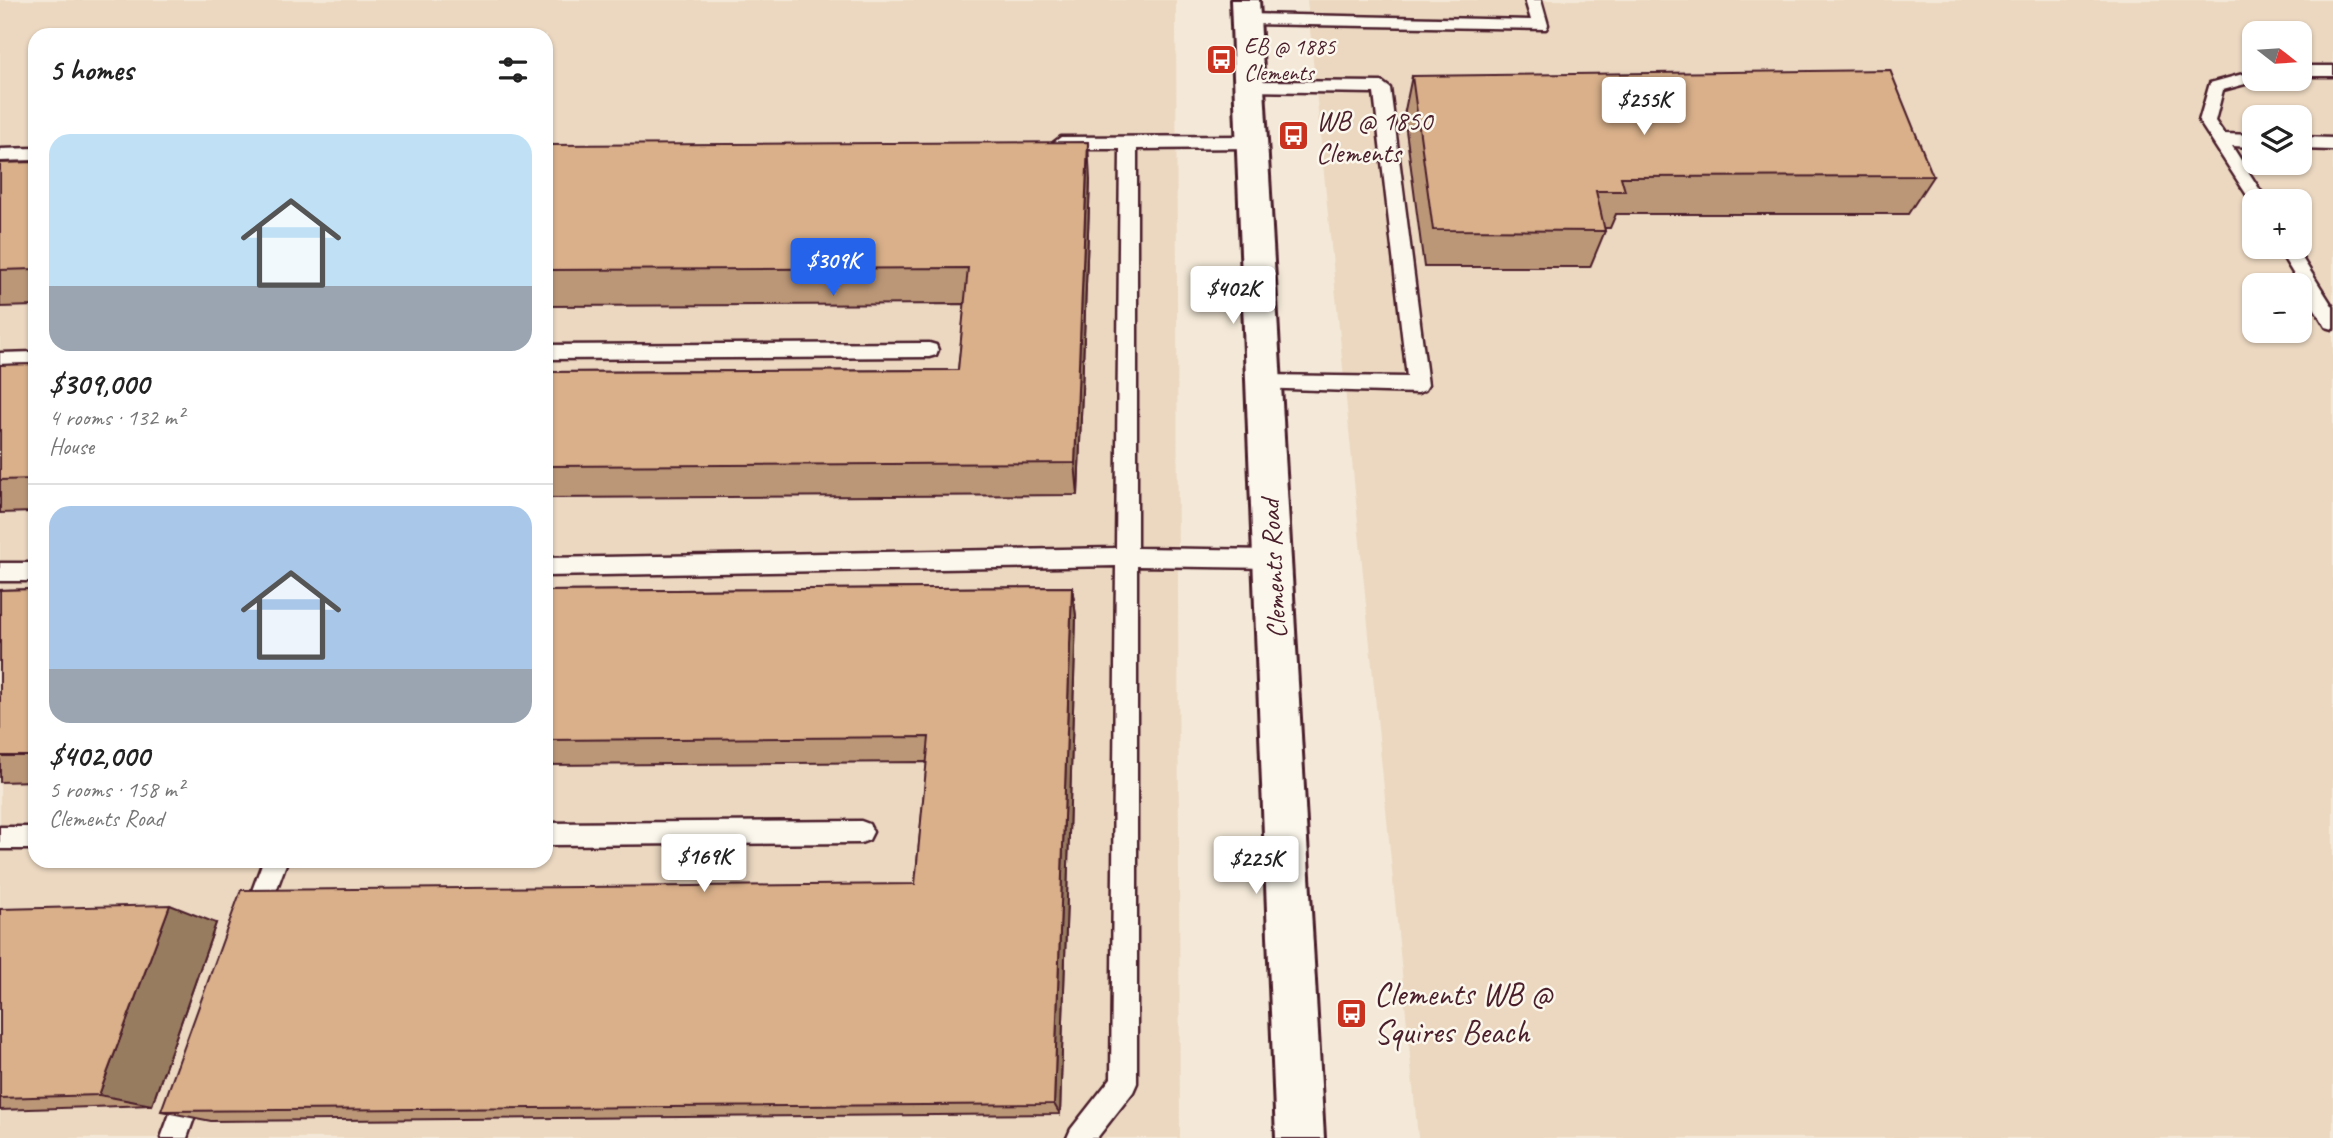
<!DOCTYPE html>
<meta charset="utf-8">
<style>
body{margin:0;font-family:Caveat,sans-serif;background:#f2f2f2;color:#222;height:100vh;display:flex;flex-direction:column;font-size:26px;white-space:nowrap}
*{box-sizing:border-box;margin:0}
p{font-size:23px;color:#767676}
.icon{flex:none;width:38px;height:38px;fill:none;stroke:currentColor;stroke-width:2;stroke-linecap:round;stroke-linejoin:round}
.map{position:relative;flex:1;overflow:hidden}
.sheet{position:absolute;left:28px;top:28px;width:525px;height:840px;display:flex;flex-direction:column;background:#fff;border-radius:21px;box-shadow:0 2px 5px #0004}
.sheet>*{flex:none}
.needle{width:46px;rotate:107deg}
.fabs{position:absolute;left:2242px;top:21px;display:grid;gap:14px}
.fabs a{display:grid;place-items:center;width:70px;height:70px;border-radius:14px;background:#fff;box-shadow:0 2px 5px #0004;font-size:35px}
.price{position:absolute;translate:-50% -60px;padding:0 16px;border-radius:7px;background:#fff;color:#222;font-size:23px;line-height:46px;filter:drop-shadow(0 2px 4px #0008)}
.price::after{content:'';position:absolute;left:50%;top:42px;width:21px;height:16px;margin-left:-10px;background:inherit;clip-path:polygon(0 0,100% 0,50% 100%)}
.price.active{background:#2563eb;color:#fff}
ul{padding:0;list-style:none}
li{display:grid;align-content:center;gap:14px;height:371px;padding:0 21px}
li+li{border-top:2px solid #e0e0e0}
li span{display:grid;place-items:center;height:217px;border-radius:21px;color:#555}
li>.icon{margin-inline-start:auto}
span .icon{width:126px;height:126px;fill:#fffc;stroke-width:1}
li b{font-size:30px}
h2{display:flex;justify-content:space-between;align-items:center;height:84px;padding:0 21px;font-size:30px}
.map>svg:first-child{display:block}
.built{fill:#ecd8c1;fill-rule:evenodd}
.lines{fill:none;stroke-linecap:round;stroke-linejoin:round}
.service-casing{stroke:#4a1f2b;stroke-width:5}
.tertiary-casing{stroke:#4a1f2b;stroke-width:6}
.service{fill:#fbf7ec;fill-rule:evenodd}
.tertiary{fill:#fbf7ec;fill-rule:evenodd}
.wall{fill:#bb9777;stroke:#4a1f2b;stroke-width:2}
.shaded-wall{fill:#987b61;stroke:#4a1f2b;stroke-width:2}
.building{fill:#d9b08a;stroke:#4a1f2b;stroke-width:2}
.labels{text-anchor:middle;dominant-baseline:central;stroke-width:5;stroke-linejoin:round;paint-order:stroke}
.far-poi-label{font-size:23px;fill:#4a1f2b;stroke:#fbf7ec;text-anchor:start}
.poi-label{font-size:28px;fill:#4a1f2b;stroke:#fbf7ec;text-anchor:start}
.street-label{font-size:28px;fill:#4a1f2b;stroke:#fbf7ec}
.near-poi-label{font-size:33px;fill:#4a1f2b;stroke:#fbf7ec;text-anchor:start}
</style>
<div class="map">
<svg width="2333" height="1138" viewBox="0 0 2333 1138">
<rect width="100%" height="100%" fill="#f4e9d8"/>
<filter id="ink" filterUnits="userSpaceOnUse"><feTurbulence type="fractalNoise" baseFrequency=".0143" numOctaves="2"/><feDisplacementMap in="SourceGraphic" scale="14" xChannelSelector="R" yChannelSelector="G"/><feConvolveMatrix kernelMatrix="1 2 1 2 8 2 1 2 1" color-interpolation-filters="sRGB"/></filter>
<g filter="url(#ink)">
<!-- built -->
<g class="built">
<path d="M0,0H1176L1180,1138H0ZM35,35H546V861H35Z"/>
<path d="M1307,0H2333V1138H1418ZM2254,33H2300V79H2254ZM2254,117H2300V163H2254ZM2254,201H2300V247H2254ZM2254,285H2300V331H2254Z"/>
</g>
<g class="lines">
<defs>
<g id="service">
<polygon points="1525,0 1541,0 1548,25 1546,29 1245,24 1237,19 1245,14 1531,20"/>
<rect x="2300" y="66" width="33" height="10"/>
<polygon points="2254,71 2254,79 2260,80 2223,90 2215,121 2224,134 2254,135 2254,147 2232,146 2267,201 2254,201 2254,206 2199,121 2210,83"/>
<polygon points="1249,81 1382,82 1390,88 1428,385 1425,390 1418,393 1257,388 1254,383 1257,378 1264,375 1407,377 1374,93 1243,91 1241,87 1243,83"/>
<polygon points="1251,136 1259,142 1251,148 1137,149 1137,548 1273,550 1280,553 1283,559 1280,565 1273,568 1137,566 1137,1083 1133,1092 1097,1138 1067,1138 1071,1129 1111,1078 1116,566 546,576 546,558 1116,548 1120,149 1061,149 1053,143 1061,137"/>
<polygon points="2300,137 2333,138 2333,150 2300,149"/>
<polygon points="35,148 35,160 0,161 0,149"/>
<polygon points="2277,247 2295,247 2333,307 2333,329 2326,327"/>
<polygon points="929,343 936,345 938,350 936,355 929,357 546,359 546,345"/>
<polygon points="35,352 35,366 0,367 0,353"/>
<rect x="0" y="563" width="35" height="18"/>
<polygon points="861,821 869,824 873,832 869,840 861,843 546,845 546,823"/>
<rect x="0" y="827" width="35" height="22"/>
<polygon points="263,861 287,861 264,924 255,927 246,924 243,915"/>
<polygon points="191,1077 200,1081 204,1090 187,1138 161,1138 182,1081"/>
</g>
<polygon id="tertiary" points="1231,0 1259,0 1324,1138 1276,1138"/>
</defs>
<!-- service casing -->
<use href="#service" class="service-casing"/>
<!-- tertiary casing -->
<use href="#tertiary" class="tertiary-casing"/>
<!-- service -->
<use href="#service" class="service"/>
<!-- tertiary -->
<use href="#tertiary" class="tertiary"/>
</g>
<!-- wall -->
<g class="wall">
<polygon points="1412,76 1933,176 1908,214 1616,214 1610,228 1604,228 1605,231 1590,267 1424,267 1404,115"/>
<polygon points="546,145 1090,180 1078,495 546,498 546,372 958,370 965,304 546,306"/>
<polygon points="35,162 35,306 0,307 0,163"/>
<polygon points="35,364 35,512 0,513 0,365"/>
<polygon points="1072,587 1076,616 1060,1114 211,1121 161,1111 915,884 927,762 546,765 546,591"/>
<polygon points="35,589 35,781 0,782 0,590"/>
<polygon points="0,909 216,923 152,1105 0,1110"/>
</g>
<!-- shaded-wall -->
<g class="shaded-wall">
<polygon points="1088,142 1090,180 1078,495 1075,463"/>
<polygon points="1072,587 1076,616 1060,1114 1054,1104"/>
<polygon points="170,905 216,923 152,1105 99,1095"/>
</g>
<!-- building -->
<g class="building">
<polygon points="1890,70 1933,176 1621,177 1625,191 1596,191 1605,231 1433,230 1412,76"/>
<polygon points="1088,142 1075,463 546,466 546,372 958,370 968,268 546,270 546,145"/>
<polygon points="35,162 35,269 0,270 0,163"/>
<polygon points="35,364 35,479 0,480 0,365"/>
<polygon points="1072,587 1054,1104 161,1111 241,890 915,884 929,737 546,740 546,591"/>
<polygon points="35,589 35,756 0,756 0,590"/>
<polygon points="170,905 99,1095 0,1098 0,909"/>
</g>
</g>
<!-- icons -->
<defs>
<symbol id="bus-square" viewBox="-11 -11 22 22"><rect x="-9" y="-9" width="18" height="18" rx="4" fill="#c8321e" stroke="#fbf7ec"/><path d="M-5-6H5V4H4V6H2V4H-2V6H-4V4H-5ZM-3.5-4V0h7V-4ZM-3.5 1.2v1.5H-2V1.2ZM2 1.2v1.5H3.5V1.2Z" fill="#fff"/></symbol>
</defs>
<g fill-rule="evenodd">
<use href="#bus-square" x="1204" y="42" width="35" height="35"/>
<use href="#bus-square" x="1276" y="118" width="35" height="35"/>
<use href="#bus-square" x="1334" y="996" width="35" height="35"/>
</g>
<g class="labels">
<!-- far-poi labels -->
<g class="far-poi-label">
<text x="1244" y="46">EB @ 1885<tspan x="1244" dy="26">Clements</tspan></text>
</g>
<!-- poi labels -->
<g class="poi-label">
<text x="1316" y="120">WB @ 1850<tspan x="1316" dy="32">Clements</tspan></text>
</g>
<!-- street labels -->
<g class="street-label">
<text transform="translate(1273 569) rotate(-93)">Clements Road</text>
</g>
<!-- near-poi labels -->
<g class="near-poi-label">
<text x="1374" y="994">Clements WB @<tspan x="1374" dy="38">Squires Beach</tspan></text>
</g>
</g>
</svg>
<div class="fabs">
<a><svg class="needle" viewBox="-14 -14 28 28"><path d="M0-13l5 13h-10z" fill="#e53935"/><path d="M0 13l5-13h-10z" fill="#767676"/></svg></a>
<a><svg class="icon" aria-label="layers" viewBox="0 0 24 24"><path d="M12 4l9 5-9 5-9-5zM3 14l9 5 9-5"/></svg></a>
<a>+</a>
<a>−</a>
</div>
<b class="price" style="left:1644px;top:137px">$255K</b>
<b class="price active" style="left:833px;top:298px">$309K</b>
<b class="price" style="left:1233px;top:326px">$402K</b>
<b class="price" style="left:704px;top:894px">$169K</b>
<b class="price" style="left:1256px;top:896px">$225K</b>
<section class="sheet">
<h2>5 homes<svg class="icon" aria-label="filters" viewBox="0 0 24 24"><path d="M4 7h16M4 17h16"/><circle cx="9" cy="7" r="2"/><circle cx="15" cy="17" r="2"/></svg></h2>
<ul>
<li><span style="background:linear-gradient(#bfe0f5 70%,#9aa5b1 0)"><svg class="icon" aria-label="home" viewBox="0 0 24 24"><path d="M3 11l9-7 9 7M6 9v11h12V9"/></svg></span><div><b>$309,000</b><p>4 rooms · 132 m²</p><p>House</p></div></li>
<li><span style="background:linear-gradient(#a9c7e8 75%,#9aa5b1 0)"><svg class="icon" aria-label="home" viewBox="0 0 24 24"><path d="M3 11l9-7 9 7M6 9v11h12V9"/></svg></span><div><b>$402,000</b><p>5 rooms · 158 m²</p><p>Clements Road</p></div></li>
</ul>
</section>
</div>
